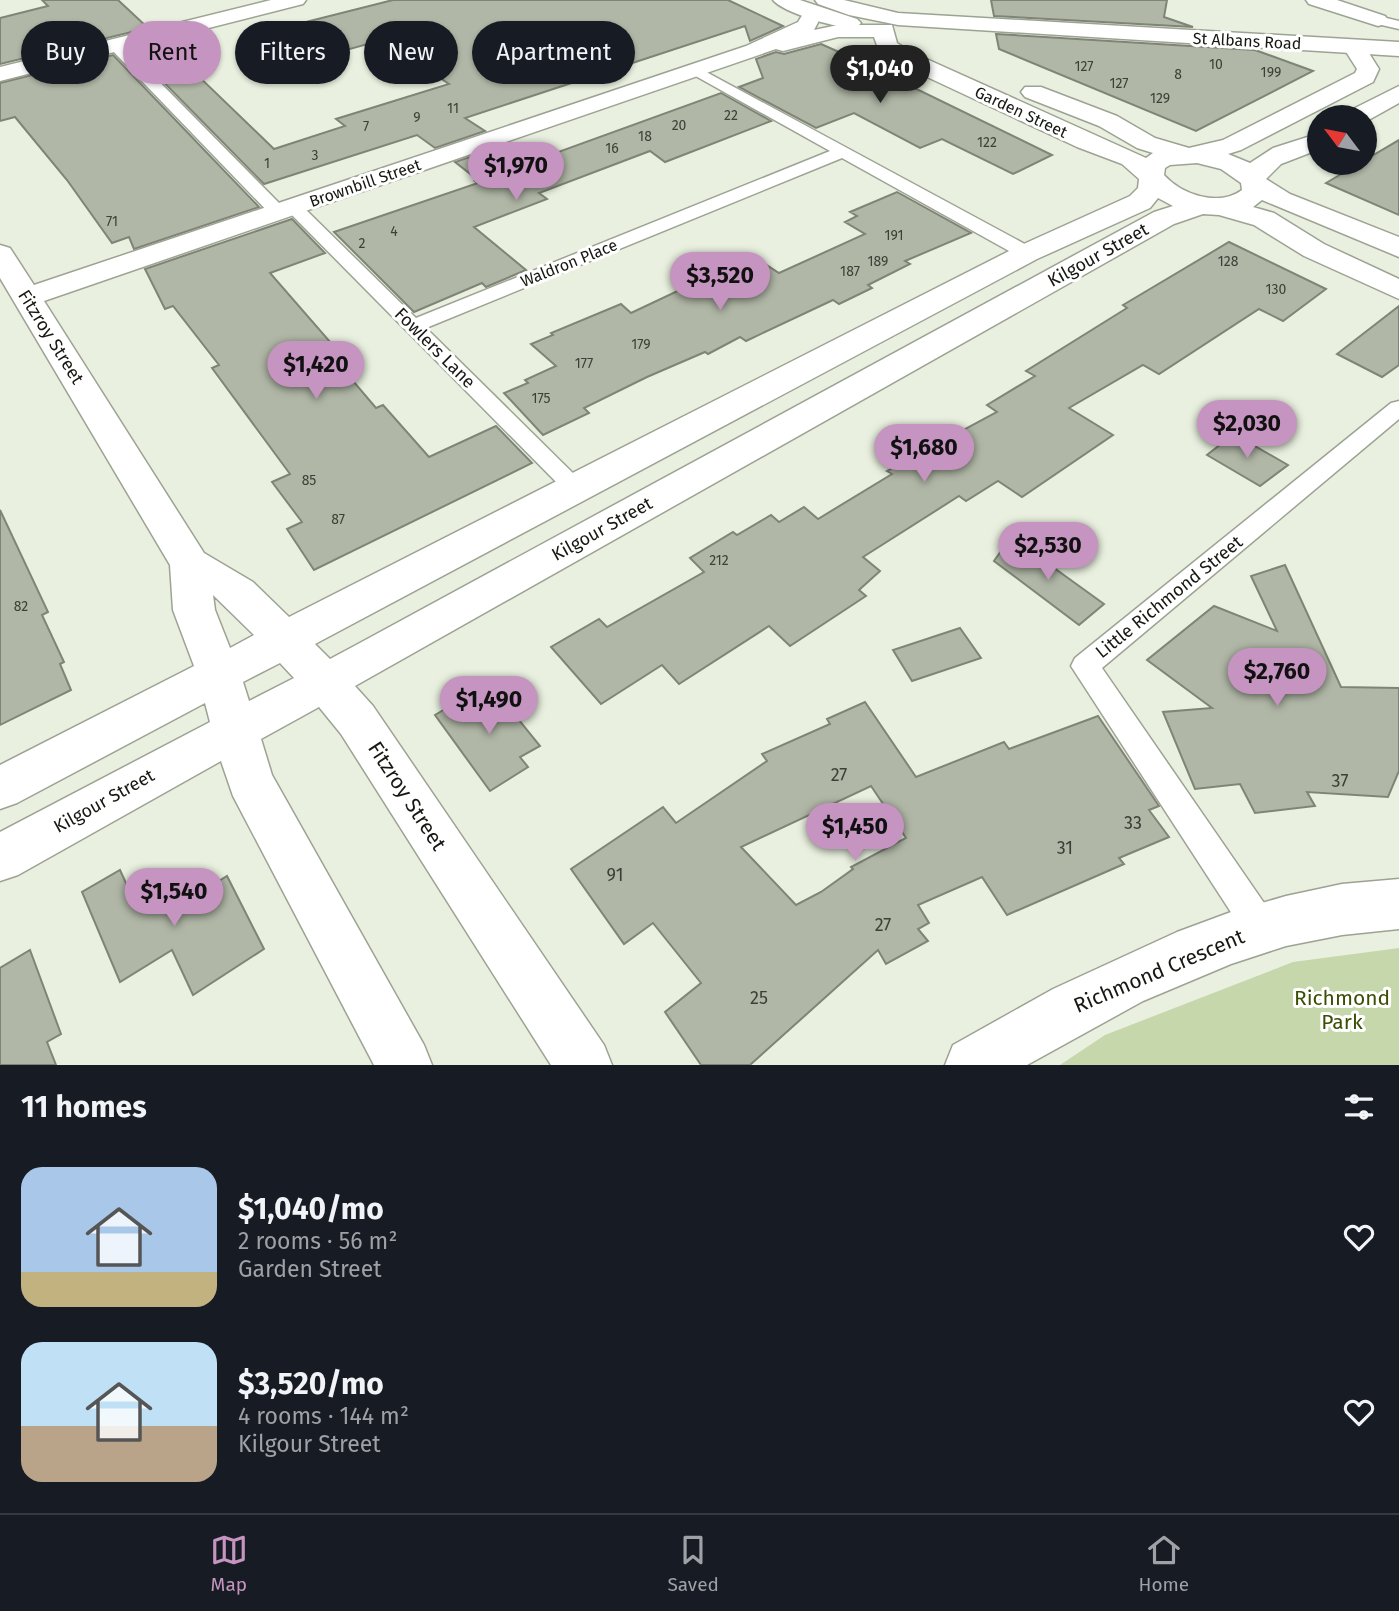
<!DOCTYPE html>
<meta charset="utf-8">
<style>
body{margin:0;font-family:"Fira Sans",sans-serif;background:#242831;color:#f1f3f6;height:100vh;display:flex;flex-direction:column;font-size:26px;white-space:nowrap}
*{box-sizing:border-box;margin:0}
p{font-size:23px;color:#9ea1a6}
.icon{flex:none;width:38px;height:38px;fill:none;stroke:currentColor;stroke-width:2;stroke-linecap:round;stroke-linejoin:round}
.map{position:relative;height:1065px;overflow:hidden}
.drawer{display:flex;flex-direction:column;background:#171b24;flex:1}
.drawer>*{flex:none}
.banner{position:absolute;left:21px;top:21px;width:700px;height:63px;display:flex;gap:14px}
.needle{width:46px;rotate:302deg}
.buttons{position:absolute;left:1307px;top:105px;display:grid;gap:14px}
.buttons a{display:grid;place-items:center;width:70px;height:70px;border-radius:50%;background:#171b24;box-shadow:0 2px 5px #0004;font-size:35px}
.price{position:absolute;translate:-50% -60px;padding:0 16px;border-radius:24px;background:#c594c0;color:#111;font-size:23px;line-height:46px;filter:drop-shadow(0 2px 4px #0008)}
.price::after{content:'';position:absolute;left:50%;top:42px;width:21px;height:16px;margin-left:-10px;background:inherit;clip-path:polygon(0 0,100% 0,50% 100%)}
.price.active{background:#222;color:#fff}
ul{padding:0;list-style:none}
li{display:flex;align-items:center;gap:21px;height:175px;padding:0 21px}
li span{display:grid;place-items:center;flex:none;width:196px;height:140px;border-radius:21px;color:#555}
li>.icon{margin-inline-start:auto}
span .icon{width:84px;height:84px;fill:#fffc;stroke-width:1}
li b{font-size:30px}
h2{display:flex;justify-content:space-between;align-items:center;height:84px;padding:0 21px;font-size:30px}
.tag{padding:0 24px;border-radius:32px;background:#171b24;box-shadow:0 2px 5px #0004;font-size:24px;line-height:63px}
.tag.active{background:#c594c0;color:#111}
.tab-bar{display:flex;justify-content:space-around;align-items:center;height:98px;border-top:2px solid #363941;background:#171b24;font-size:19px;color:#9ea1a6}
.tab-bar a{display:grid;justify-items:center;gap:4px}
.tab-bar .active{color:#c594c0}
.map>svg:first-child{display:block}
.green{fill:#c6d7ac}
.building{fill:#b0b7a6;stroke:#7f8576;stroke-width:2;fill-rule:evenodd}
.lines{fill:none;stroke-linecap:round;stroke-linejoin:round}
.lane-casing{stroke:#9ca393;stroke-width:3}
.street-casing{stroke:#9ca393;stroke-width:3}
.secondary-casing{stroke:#9ca393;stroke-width:3}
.highway-casing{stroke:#9ca393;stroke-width:3}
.lane{fill:#fff;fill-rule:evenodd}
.street{fill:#fff;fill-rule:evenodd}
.secondary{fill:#fff;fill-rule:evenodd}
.highway{fill:#fff;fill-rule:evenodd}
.labels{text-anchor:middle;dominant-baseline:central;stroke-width:6;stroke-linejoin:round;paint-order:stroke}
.number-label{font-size:14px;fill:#3c4037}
.far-street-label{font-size:16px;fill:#161812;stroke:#fff}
.street-label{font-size:18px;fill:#161812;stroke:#fff}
.near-number-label{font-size:18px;fill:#3c4037}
.near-street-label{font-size:21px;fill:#161812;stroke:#fff}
.near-park-label{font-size:21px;fill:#3a4e04;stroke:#fff}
</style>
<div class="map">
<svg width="1399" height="1065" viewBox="0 0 1399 1065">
<rect width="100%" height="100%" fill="#e9f0df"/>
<!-- green -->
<polygon class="green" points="1399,948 1399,1065 1060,1065 1105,1035 1293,962"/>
<!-- building -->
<g class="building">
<polygon points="42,0 118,0 148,28 0,64 0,18 48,6"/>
<polygon points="393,0 728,0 783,26 750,41 745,26 465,118 485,131 435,148 417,135 264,184 132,50 163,42 274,149 345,126 336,119 449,84 382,40 321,57 286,27"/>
<polygon points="991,0 1167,0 1164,17 1193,27 994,16"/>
<polygon points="996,34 1255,50 1313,71 1196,131 999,49"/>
<polygon points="821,44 859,61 1052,155 1013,174 942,139 920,148 854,113 816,128 739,87 763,78 756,59 776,52 784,54"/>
<polygon points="113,55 259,207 134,249 129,237 112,243 67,180 15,117 0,121 0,83"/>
<polygon points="721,93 771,121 665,162 650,151 539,193 547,199 474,227 526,270 486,287 482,283 414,312 334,232 478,183 475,181 478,180 455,162 505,145 531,162"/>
<polygon points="1399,140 1399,215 1326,183 1360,163 1365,163 1365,160"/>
<polygon points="897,192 971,233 905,261 910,264 868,285 872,288 839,304 833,300 746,341 740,337 708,354 705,352 647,377 584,408 589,413 543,435 504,393 528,383 525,380 556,366 531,344 553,335 551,333 621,304 631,313 737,263 742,267 759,260 779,273 865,234 845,222 857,216 850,212"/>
<polygon points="292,219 325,253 270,273 338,351 330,354 376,408 383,405 429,457 496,426 532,463 314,570 287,529 302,522 272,482 290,474 212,368 219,365 173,306 165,309 145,269"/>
<polygon points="1229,242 1326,289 1283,321 1259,309 1159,374 1143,365 1069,408 1113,435 1022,497 998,481 966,501 959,496 863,557 880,571 859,590 866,596 790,646 769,626 679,684 662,665 601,704 551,647 599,619 607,627 704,572 690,558 733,532 737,535 771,515 779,522 804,507 818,519 892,474 887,471 997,412 987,405 1035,376 1026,371 1127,308 1123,305"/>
<polygon points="1399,306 1399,365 1382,377 1337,354"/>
<polygon points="1234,434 1288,465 1260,486 1207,455"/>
<polygon points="0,510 48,612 42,615 64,662 60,664 71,690 0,725"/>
<polygon points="1011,537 1104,604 1079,625 994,561"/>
<polygon points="1285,565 1341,687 1399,688 1399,771 1388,797 1307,792 1315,806 1255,813 1240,784 1195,789 1163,712 1212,708 1147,660 1214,606 1277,631 1251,576"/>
<polygon points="960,628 981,658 912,681 893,650"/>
<polygon points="489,683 540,746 520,757 528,767 490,791 435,715"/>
<path d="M865,702L916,777L1004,742L1009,749L1098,716L1159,806L1149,810L1169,837L1119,858L1124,864L1007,915L982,877L918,905L929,923L918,929L928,941L886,964L878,950L750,1065H701L665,1012L701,983L653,923L624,944L571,869L663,807L676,823L767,761L762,754L830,724L827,719ZM871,786L906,838L851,867L853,869L821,892L796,905L741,847Z"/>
<polygon points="120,870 135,903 178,877 183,887 196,879 203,891 227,876 264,949 193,995 172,950 120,982 82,892"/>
<polygon points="30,950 61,1034 47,1042 56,1065 0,1065 0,968"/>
</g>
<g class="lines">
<defs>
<g id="lane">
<polygon points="1378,16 1399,21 1399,29 1373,23 1371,20"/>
<polygon points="115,41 120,42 284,208 287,212 284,216 272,216 110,48 108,45"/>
<polygon points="697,67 1034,249 1036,253 1027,259 1020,257 842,158 426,328 588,488 584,494 576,496 568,494 284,207 287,203 299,203 416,318 830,151 692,74 690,71 692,68"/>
<polygon points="1399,401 1399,419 1102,668 1273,916 1278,928 1273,940 1261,944 1249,940 1071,666 1075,658 1391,403"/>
</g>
<g id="street">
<polygon points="1306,0 1337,0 1385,16 1388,20 1385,24 1378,26 1309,4"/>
<path d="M813,7L820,9L823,13L814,30L838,25H892L897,43L911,52L1146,158L1153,153L1137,148L1099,126L1025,97L1021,92L1025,87H1041L1117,116L1155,138L1189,148L1223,140L1355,73L1357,69L1343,47L1346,42H1362L1379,69L1373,82L1241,150L1228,154L1250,163L1273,148L1320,133V149L1281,164L1266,179L1290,194L1399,237V257L1262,200L1253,207L1274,213L1324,244L1399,279V299L1304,256L1254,225L1219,215L1203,214L1174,224L355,686L373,706L604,1045L612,1065H551L341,734L319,707L261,739L272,775L424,1045L432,1065H374L233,796L221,761L18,875L0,881V832L210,722L205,703L17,803L0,809V765L194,666L173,610L170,565L0,278V245L10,248L34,285L746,46L798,22L806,9ZM838,37H874L879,51L895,62L1077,147L1122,164L1139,179L1138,188L1130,196L1017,247L289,617L253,582L204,553L44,301L776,49L783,51ZM1197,163L1221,169L1241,183L1242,190C1219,207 1182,195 1164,175L1165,168L1170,165ZM1158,198L1173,206L1154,212L358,644L330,659L315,644L1037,259L1150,208ZM213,595L254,635L230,648L215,610ZM280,663L294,678L249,701L243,682Z"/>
<polygon points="1399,86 1399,103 1365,122 1365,117 1344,117 1347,112"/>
<polygon points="1399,879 1399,929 1342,935 1286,946 1231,964 1143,1001 1027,1065 945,1065 953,1045 1053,989 1177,932 1231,912 1286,896 1342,884"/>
</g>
<g id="secondary">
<path d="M773,0H800L857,19L861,23L857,27C842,31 782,12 773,0Z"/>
<polygon points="815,0 844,0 898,13 1399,42 1399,56 898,25 849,15 818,4"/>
</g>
<polygon id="highway" points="271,0 306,0 303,4 0,81 0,67"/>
</defs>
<!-- lane casing -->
<use href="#lane" class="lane-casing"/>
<!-- street casing -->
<use href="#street" class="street-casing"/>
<!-- secondary casing -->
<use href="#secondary" class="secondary-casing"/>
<!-- highway casing -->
<use href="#highway" class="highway-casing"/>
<!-- lane -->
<use href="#lane" class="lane"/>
<!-- street -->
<use href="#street" class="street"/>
<!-- secondary -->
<use href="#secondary" class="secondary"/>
<!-- highway -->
<use href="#highway" class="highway"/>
</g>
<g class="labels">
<!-- number labels -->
<g class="number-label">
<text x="1216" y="64">10</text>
<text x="1084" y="66">127</text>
<text x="1271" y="72">199</text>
<text x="1178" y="74">8</text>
<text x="1119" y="83">127</text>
<text x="1160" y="98">129</text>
<text x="453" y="108">11</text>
<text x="731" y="115">22</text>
<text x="417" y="117">9</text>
<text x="679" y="125">20</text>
<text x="366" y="126">7</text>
<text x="645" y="136">18</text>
<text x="987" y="142">122</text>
<text x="612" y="148">16</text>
<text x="315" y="155">3</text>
<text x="267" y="163">1</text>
<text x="112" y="221">71</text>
<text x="394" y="231">4</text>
<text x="894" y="235">191</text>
<text x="362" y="243">2</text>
<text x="878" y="261">189</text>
<text x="1228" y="261">128</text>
<text x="850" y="271">187</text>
<text x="1276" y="289">130</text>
<text x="641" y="344">179</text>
<text x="584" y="363">177</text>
<text x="541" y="398">175</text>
<text x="309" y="480">85</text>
<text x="338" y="519">87</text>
<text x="719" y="560">212</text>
<text x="21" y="606">82</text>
</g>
<!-- far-street labels -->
<g class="far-street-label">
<text transform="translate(1247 41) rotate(3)">St Albans Road</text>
<text transform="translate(1021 112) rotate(25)">Garden Street</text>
<text transform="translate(365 183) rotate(-19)">Brownbill Street</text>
<text transform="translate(569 263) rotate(-22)">Waldron Place</text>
</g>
<!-- street labels -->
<g class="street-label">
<text transform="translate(1098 255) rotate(-29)">Kilgour Street</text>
<text transform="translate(51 337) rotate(58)">Fitzroy Street</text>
<text transform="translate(435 348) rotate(45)">Fowlers Lane</text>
<text transform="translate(602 529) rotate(-29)">Kilgour Street</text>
<text transform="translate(1169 597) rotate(-39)">Little Richmond Street</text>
<text transform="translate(104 801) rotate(-29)">Kilgour Street</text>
</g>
<!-- near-number labels -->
<g class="near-number-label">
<text x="839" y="775">27</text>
<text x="1340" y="781">37</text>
<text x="1133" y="823">33</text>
<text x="1065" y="848">31</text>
<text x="615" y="875">91</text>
<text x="883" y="925">27</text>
<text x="759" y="998">25</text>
</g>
<!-- near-street labels -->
<g class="near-street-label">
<text transform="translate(407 796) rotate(57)">Fitzroy Street</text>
<text transform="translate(1159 971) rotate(-23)">Richmond Crescent</text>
</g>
<!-- near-park labels -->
<g class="near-park-label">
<text x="1342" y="998">Richmond<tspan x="1342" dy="24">Park</tspan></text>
</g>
</g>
</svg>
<div class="buttons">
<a><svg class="needle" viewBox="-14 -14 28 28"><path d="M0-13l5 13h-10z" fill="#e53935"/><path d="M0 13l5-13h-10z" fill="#9ea1a6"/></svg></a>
</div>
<b class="price active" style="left:880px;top:105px">$1,040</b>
<b class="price" style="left:516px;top:202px">$1,970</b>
<b class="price" style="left:720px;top:312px">$3,520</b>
<b class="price" style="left:316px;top:401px">$1,420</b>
<b class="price" style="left:1247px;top:460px">$2,030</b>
<b class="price" style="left:924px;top:484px">$1,680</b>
<b class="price" style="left:1048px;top:582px">$2,530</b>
<b class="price" style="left:1277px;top:708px">$2,760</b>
<b class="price" style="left:489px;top:736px">$1,490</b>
<b class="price" style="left:855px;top:863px">$1,450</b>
<b class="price" style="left:174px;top:928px">$1,540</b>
<div class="banner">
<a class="tag">Buy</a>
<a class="tag active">Rent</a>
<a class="tag">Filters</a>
<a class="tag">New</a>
<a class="tag">Apartment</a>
</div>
</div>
<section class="drawer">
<h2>11 homes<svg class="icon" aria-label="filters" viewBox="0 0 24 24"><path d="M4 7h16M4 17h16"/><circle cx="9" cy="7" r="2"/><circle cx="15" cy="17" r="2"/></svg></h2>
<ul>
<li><span style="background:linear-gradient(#a9c7e8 75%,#c2b280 0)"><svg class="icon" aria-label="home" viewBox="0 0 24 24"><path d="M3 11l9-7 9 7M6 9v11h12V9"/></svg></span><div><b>$1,040/mo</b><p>2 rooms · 56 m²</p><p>Garden Street</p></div><svg class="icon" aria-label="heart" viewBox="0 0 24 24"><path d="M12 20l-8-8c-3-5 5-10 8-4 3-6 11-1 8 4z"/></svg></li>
<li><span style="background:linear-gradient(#bfe0f5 60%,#b9a48a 0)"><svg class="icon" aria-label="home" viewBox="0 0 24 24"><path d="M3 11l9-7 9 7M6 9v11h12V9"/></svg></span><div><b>$3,520/mo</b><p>4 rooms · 144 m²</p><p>Kilgour Street</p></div><svg class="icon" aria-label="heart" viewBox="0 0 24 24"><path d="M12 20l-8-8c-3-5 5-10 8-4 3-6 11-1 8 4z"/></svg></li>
</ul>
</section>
<nav class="tab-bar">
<a class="active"><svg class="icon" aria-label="map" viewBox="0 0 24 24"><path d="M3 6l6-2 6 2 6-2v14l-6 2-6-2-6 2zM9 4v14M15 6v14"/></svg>Map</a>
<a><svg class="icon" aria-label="saved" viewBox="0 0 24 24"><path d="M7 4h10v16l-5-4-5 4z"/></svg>Saved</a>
<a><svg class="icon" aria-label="home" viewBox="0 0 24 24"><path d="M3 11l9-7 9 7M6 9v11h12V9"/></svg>Home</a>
</nav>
